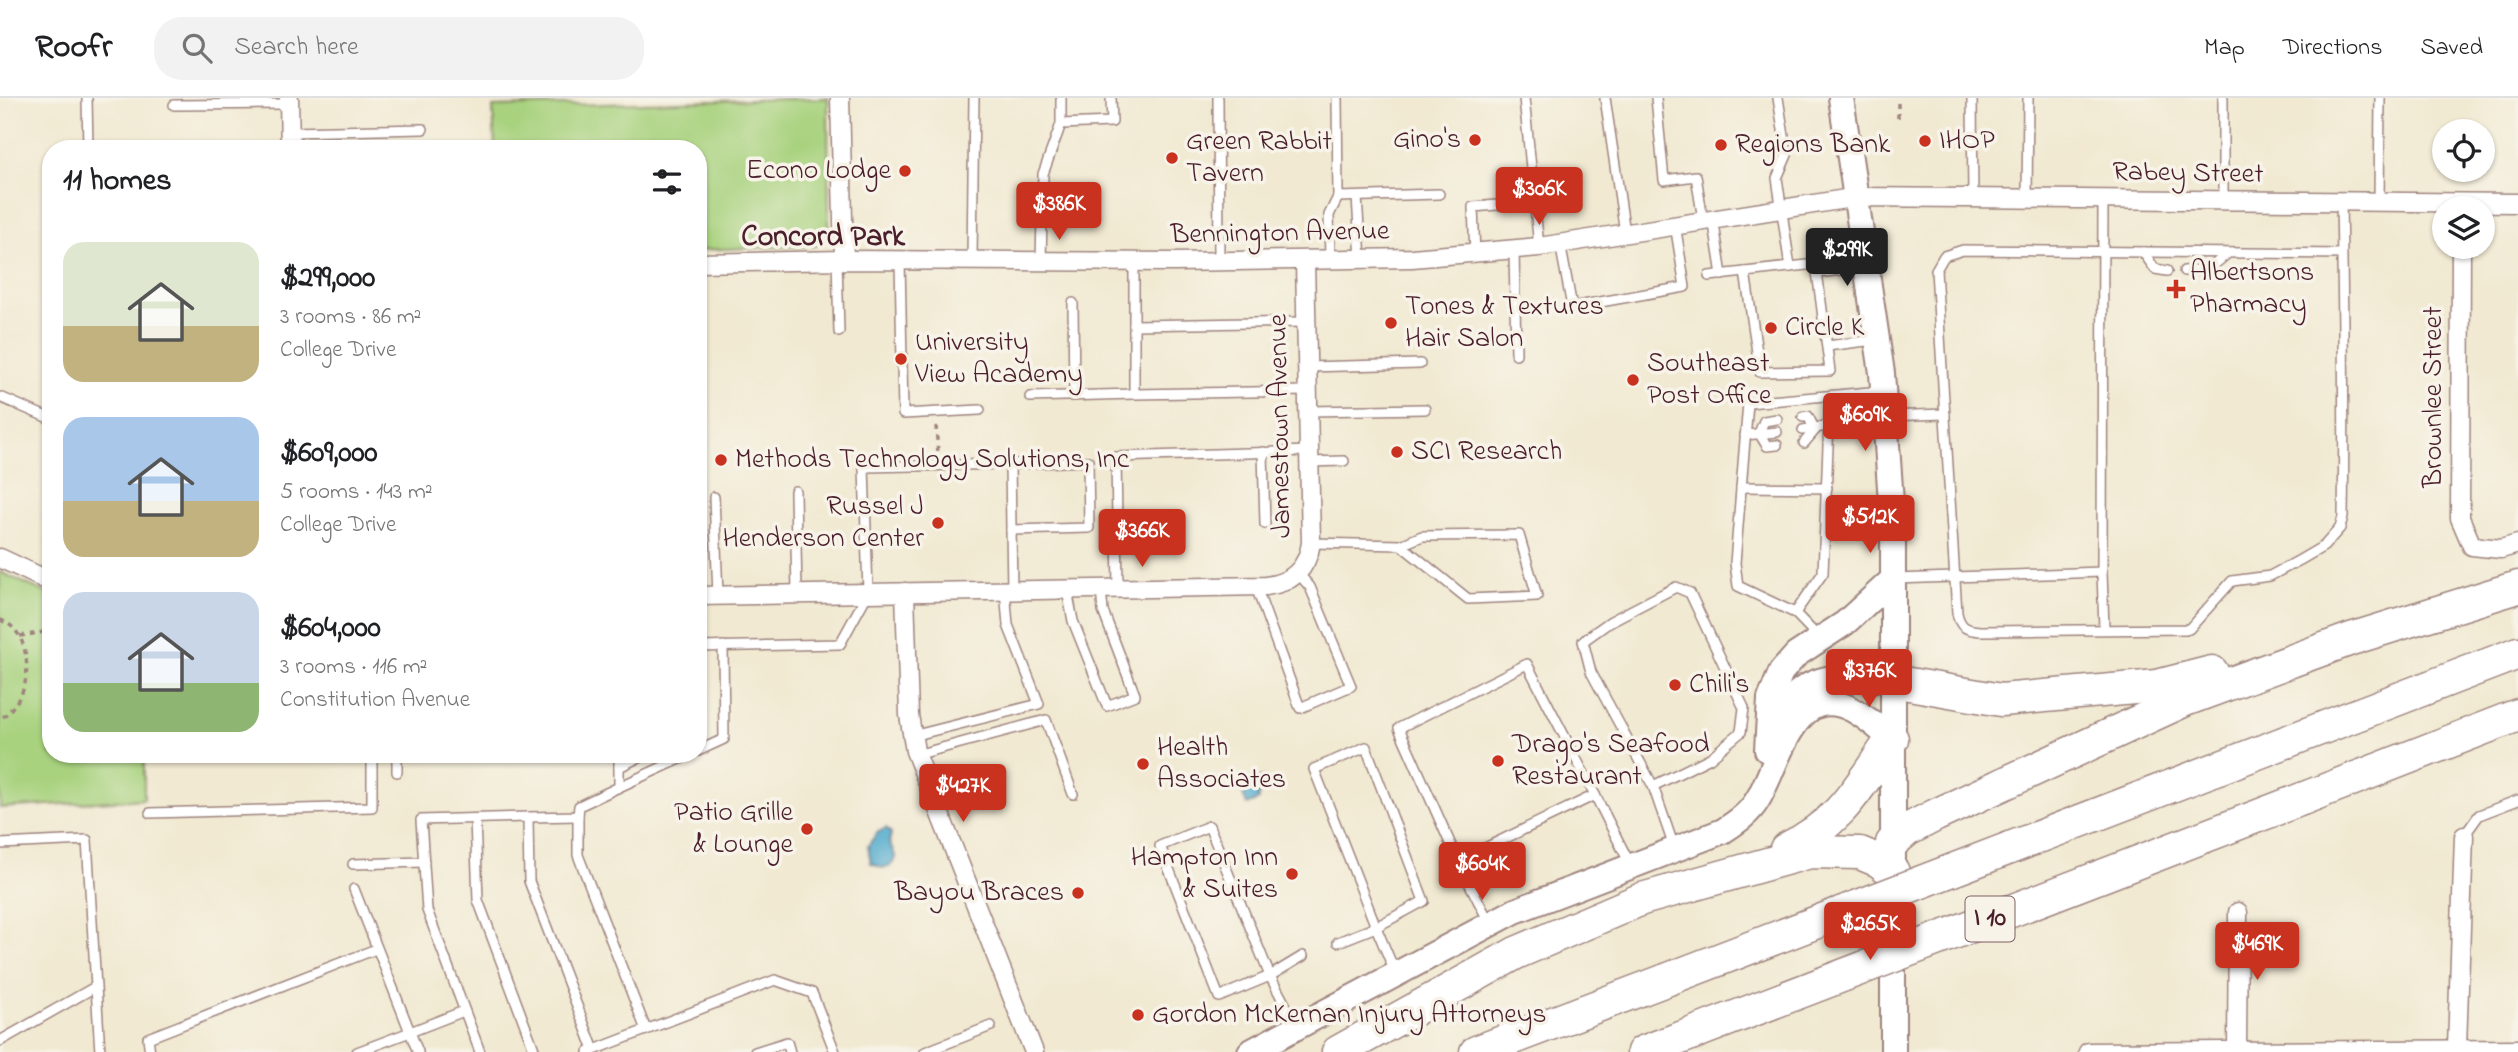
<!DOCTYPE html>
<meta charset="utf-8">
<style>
body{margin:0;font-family:"Indie Flower",sans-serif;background:#f2f2f2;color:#202124;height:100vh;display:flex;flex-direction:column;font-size:26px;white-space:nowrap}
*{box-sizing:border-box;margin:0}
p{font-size:23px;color:#757577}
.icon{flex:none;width:38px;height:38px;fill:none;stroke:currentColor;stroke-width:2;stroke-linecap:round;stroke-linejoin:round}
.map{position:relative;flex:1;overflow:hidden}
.drawer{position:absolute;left:42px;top:42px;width:665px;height:623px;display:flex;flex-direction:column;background:#fff;border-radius:28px;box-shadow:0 2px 5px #0004}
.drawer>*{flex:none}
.buttons{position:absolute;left:2432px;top:21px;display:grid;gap:14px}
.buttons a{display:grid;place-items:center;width:63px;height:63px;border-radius:50%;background:#fff;box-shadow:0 2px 5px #0004;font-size:35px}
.price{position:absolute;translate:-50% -60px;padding:0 16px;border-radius:7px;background:#c8321e;color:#fff;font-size:23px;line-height:46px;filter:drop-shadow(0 2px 4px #0008)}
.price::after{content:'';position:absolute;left:50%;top:42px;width:21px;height:16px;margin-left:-10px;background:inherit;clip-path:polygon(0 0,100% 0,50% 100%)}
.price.selected{background:#222;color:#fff}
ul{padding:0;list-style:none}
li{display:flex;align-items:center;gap:21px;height:175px;padding:0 21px}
li span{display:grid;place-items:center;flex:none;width:196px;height:140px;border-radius:21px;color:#555}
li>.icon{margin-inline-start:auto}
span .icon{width:84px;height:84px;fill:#fffc;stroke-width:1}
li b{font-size:30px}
h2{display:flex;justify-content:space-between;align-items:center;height:84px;padding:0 21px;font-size:30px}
header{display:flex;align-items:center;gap:42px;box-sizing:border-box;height:98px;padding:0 35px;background:#fff;border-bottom:2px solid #e0e0e0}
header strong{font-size:33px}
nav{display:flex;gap:38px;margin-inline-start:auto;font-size:24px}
.search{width:490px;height:63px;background:#f2f2f2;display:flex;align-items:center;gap:18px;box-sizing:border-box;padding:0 24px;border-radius:28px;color:#757577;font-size:26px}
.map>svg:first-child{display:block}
.green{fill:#a8d27e;stroke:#797854;stroke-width:2}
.water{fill:#50aace;stroke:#4d647c;stroke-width:2}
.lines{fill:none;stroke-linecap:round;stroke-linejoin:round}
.lane-casing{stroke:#9e847e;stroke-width:12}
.street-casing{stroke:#9e847e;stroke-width:21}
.secondary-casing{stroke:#9e847e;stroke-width:28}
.highway-casing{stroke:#9e847e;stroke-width:35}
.path{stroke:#9e847e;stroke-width:3.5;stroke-dasharray:5 5;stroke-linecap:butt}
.lane{stroke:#fff;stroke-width:9}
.street{stroke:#fff;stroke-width:18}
.secondary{stroke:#fff;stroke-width:24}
.highway{stroke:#fff;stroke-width:32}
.highway-bridge-casing{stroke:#9e847e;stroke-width:35;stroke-linecap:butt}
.highway-bridge{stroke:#fff;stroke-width:32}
.poi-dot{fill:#c8321e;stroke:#f7f3e8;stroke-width:2.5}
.labels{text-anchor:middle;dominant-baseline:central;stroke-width:7;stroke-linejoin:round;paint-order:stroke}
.shield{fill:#f7f3e8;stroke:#7e5f64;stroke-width:2}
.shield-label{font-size:26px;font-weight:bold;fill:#4a1f2b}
.poi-label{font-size:28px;fill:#4a1f2b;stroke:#f7f3e8;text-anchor:start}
.street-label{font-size:28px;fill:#4a1f2b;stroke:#f7f3e8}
.neighbourhood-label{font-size:30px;font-weight:bold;fill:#4a1f2b;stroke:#f7f3e8}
</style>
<header>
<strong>Roofr</strong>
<div class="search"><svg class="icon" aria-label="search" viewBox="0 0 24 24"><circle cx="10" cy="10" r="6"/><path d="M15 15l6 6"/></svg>Search here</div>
<nav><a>Map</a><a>Directions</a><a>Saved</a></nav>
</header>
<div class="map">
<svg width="2518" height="954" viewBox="0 0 2518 954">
<rect width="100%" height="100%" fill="#f7f3e8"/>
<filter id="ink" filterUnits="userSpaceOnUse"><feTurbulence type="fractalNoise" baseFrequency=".0143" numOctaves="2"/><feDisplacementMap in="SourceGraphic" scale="14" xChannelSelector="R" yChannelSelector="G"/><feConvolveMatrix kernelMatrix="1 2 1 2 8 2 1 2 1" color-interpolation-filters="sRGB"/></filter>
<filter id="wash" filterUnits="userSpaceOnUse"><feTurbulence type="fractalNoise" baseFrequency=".00686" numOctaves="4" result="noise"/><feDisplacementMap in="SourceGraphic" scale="28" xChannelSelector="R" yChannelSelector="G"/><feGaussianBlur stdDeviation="1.57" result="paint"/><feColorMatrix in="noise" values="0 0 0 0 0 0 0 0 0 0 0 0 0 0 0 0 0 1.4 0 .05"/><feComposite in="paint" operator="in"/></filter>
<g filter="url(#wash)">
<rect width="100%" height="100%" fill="#f1e9d1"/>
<!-- green -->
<g class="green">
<polygon points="828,0 829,134 816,148 698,152 698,51 495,51 493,9"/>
<polygon points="0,474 51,497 51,656 144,656 144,701 0,710"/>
</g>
<!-- water -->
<g class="water">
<polygon points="1264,679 1269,692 1258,697 1259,702 1247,707 1242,694 1249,691 1247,685"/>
<polygon points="886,730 891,735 889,745 896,760 891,767 883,770 871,765 868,748 877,735"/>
</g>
</g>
<g filter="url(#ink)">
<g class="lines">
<defs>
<g id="lane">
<polyline points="87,0 88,51"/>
<polyline points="1218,0 1219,164"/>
<polyline points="1337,0 1338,99 1439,96"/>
<polyline points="1524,0 1539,149"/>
<polyline points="1605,0 1625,135"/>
<polyline points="1656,0 1664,82 1696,78 1703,122"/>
<polyline points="1778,0 1787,57 1777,80 1790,169"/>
<polyline points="1972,0 1973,100"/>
<polyline points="174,7 289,6"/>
<polyline points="1061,26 1112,24 1111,0"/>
<polyline points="290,34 423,31"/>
<polyline points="1357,99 1361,161"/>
<polyline points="2027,101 2028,0"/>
<polyline points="2223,102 2223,0"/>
<path d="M2341,104C2343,209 2345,314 2343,419L2340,430L2324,448L2300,462L2270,478L2232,483L2189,531L1980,533C1967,532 1960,530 1957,515L1936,172L1944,158L1963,152L2342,156"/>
<polyline points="2379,104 2380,0"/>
<polyline points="1713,120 1722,177"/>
<polyline points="1560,145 1572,209 1685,189 1675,126"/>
<polyline points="1514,152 1516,256"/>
<polyline points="2143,154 2155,171 2167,173"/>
<polyline points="1475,156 1473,109 1534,104"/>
<polyline points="837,162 839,234"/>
<polyline points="900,162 903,316 980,312"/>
<polyline points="972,162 974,0"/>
<polyline points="1330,162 1329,117 1338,99"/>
<polyline points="1041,163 1043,76 1061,26 1061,0"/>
<polyline points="1134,164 1134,227"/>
<polygon points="1816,166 1830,273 1760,274 1745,174"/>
<polyline points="2184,173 2209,171 2227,156"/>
<polyline points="1818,175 1864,169"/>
<polyline points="1709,178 1745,174"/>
<polyline points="1073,205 1074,298"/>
<polyline points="1306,224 1134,227 1134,296 1308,293"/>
<polyline points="1827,248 1874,242"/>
<polyline points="1307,269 1420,266"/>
<polyline points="0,299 51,321"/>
<polyline points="1030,299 1134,296"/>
<polyline points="1308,313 1425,311"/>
<polyline points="1803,319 1808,318 1815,332"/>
<polyline points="1803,332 1886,318 1945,316"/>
<polyline points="1759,335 1764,323 1777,321"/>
<polyline points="1759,335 1767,348 1777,347"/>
<polyline points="1745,337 1777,334"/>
<polyline points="1804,345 1815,332"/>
<polyline points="1263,354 1265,426"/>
<polyline points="1309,364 1344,363"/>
<polyline points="1010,366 1088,363 1089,430 1011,432"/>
<polyline points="1741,389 1827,390"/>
<polyline points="795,393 797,496"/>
<polyline points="714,399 718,497"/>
<polyline points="1311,445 1401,447 1422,438 1519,437 1537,498 1468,501 1401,447"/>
<polyline points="2102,474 2104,531"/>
<polyline points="42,480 51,459"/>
<polyline points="1895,481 2102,474 2103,101"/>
<polyline points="1256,489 1300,610 1351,588 1310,489 1298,475"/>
<polyline points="1118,491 1116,359 1309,353"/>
<polyline points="1067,492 1073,523 1107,608 1135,597 1103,513 1101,491"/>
<polyline points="1795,515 1823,475 1830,298"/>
<polyline points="1819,540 1795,515 1738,488 1735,465 1748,305 1881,293"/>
<polyline points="698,549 840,546 868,495 864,369 1010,366 1012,492"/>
<polyline points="912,638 1039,606 1008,527 1005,492"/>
<polyline points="698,653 724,641 723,548"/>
<polyline points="397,656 397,674"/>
<polyline points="916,657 1046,622 1073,696"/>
<polyline points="619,669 646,656"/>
<polyline points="1653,688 1710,660 1741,634 1744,610 1690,495 1676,489 1611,523 1583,543 1591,574 1653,688 1674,749"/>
<polyline points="619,689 691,656"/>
<polyline points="150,715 372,709 372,656"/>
<polyline points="578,718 578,757 646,932"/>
<polyline points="528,719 578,718 579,708 619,689 619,656"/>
<polyline points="475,721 478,802 535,954"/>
<polyline points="2464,738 2479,717 2518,702"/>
<polyline points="0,746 87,742 100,954"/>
<polyline points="1458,763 1399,630 1527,566 1595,697"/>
<polyline points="353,766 424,764"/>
<polyline points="354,791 410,934 357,954"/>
<polyline points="1489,824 1458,763 1595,697 1630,766"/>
<polyline points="1338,844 1376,829 1314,671 1366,649 1424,803 1376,829 1395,874"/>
<polyline points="1296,927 1270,878 1209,728 1160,748 1219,899 1270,878 1303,858"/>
<polyline points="0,943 95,889"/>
<polyline points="150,954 148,940 376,851"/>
<polyline points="418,954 410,934 464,913"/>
<polyline points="480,954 427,812 421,722 528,719 529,783 594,952"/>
<polyline points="589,954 775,882 812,895 835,954"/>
<polyline points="755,954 787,944 790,954"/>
<polyline points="925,954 991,928"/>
</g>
<g id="street">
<polyline points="289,0 290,51"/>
<polyline points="840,0 844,162"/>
<polyline points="2461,149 2460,420 2472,448 2501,451 2518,446"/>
<polyline points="698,165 844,162 1175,164 1412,160 1539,149 1858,99 2518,105"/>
<polyline points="0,460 51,484"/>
<polyline points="905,494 909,617 915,653 1034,954"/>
<path d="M698,498L1266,488C1292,485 1307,471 1311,445L1305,163"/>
<polyline points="2457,950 2464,738"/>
<polyline points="2088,954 2518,951"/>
<polyline points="2237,954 2238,814"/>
</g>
<g id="secondary">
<polyline points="1841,0 1882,275 1893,433 1893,954"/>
<path d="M1773,634C1794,573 1838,575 1892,583"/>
<polyline points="1767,652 1770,601 1781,574 1796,557 1845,525 1893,481"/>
<path d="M1250,954L1515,813L1723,733C1737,724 1750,715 1758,701C1779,665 1795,581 1853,612C1867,619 1879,631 1892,641"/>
</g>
<g id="highway">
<polyline points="1892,583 2001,602 2157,588 2212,574"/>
<polyline points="2286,644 2518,555"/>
<polyline points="2302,701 2518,617"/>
<polyline points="1892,745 1907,732 1936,717 2185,602 2351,541 2518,489"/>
<path d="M1786,751C1843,723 1857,691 1892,641"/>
<polyline points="1338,954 1516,855 1642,801 1810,754 1860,755 1879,763 1893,774"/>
<polyline points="1476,954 1666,882"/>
<polyline points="1643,954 1678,941"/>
</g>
</defs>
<!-- lane casing -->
<use href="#lane" class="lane-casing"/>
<!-- street casing -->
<use href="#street" class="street-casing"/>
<!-- secondary casing -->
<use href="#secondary" class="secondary-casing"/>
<!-- highway casing -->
<use href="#highway" class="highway-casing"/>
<!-- path -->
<g class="path">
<polyline points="1898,20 1898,0"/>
<polyline points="936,328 938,355"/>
<path d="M0,522C24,529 30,562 25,585C22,600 11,612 0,622"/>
<polyline points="20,538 51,533"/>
</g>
<!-- lane -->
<use href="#lane" class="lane"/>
<!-- street -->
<use href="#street" class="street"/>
<!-- secondary -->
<use href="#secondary" class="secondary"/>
<!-- highway -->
<use href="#highway" class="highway"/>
<defs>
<g id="highway-bridge">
<polyline points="1666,882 2286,644"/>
<polyline points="1678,941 2302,701"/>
</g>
</defs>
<!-- highway-bridge casing -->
<use href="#highway-bridge" class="highway-bridge-casing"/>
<!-- highway-bridge -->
<use href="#highway-bridge" class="highway-bridge"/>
</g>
</g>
<!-- markers -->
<g class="poi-dot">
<circle cx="1475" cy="42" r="7"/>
<circle cx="1925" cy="43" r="7"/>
<circle cx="1721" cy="47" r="7"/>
<circle cx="1172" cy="60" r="7"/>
<circle cx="905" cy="73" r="7"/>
<path d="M2172.5 180.5h7v7h7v7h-7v7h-7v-7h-7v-7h7z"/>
<circle cx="1391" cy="225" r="7"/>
<circle cx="1771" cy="230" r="7"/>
<circle cx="901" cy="261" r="7"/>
<circle cx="1633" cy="282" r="7"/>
<circle cx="1397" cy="354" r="7"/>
<circle cx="721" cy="362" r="7"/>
<circle cx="938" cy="425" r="7"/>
<circle cx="1675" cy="587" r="7"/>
<circle cx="1498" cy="663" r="7"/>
<circle cx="1143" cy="666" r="7"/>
<circle cx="807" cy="731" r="7"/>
<circle cx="1292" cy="776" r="7"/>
<circle cx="1078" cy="795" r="7"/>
<circle cx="1138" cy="917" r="7"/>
</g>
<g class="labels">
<!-- shield labels -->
<rect class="shield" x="1965.5" y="798.5" width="49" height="45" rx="5"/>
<g class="shield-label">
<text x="1990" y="821">I 10</text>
</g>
<!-- poi labels -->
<g class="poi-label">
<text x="1461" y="42" text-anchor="end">Gino's</text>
<text x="1939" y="43">IHOP</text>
<text x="1186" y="44">Green Rabbit<tspan x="1186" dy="32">Tavern</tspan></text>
<text x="1735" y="47">Regions Bank</text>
<text x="891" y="73" text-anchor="end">Econo Lodge</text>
<text x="2190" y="175">Albertsons<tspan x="2190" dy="32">Pharmacy</tspan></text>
<text x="1405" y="209">Tones &amp; Textures<tspan x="1405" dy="32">Hair Salon</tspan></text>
<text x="1785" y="230">Circle K</text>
<text x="915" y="245">University<tspan x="915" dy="32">View Academy</tspan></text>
<text x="1647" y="266">Southeast<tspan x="1647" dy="32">Post Office</tspan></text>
<text x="1411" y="354">SCI Research</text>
<text x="735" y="362">Methods Technology Solutions, Inc</text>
<text x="924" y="409" text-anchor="end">Russel J<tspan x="924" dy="32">Henderson Center</tspan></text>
<text x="1689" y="587">Chili's</text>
<text x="1512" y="647">Drago's Seafood<tspan x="1512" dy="32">Restaurant</tspan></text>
<text x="1157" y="650">Health<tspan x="1157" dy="32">Associates</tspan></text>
<text x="793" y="715" text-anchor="end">Patio Grille<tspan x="793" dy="32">&amp; Lounge</tspan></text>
<text x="1278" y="760" text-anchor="end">Hampton Inn<tspan x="1278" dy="32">&amp; Suites</tspan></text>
<text x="1064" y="795" text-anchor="end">Bayou Braces</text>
<text x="1152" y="917">Gordon McKernan Injury Attorneys</text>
</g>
<!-- street labels -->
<g class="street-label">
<text transform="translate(2188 76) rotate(1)">Rabey Street</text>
<text transform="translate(1280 136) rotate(-1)">Bennington Avenue</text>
<text transform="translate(2434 299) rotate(-90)">Brownlee Street</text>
<text transform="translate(1281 328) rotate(-91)">Jamestown Avenue</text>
</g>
<!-- neighbourhood labels -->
<g class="neighbourhood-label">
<text x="823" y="140">Concord Park</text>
</g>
</g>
</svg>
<div class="buttons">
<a><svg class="icon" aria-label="locate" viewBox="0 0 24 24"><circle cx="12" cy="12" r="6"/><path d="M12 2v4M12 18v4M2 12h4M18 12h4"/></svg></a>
<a><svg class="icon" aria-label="layers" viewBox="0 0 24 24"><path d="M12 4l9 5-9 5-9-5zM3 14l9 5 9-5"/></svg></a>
</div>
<b class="price" style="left:1539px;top:129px">$306K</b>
<b class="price" style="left:1059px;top:144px">$386K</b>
<b class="price selected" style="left:1847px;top:190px">$299K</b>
<b class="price" style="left:1865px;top:355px">$609K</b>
<b class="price" style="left:1870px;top:457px">$512K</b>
<b class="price" style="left:1142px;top:471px">$366K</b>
<b class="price" style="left:1869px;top:611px">$376K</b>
<b class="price" style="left:963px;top:726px">$427K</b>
<b class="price" style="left:1482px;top:804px">$604K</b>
<b class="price" style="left:1870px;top:864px">$265K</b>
<b class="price" style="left:2257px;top:884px">$469K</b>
<section class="drawer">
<h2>11 homes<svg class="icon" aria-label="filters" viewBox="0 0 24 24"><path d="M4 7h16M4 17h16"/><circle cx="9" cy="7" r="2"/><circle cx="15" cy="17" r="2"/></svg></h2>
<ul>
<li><span style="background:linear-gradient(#dfe7d0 60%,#c2b280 0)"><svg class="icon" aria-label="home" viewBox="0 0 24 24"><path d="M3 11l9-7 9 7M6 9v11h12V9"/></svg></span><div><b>$299,000</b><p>3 rooms · 86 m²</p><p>College Drive</p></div></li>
<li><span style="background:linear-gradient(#a9c7e8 60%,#c2b280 0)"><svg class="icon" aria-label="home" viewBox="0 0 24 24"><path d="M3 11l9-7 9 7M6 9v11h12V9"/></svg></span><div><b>$609,000</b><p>5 rooms · 143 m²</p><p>College Drive</p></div></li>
<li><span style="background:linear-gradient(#c9d6e8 65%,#8fb573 0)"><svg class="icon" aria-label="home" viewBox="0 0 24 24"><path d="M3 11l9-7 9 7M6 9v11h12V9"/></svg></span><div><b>$604,000</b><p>3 rooms · 116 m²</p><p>Constitution Avenue</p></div></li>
</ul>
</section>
</div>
